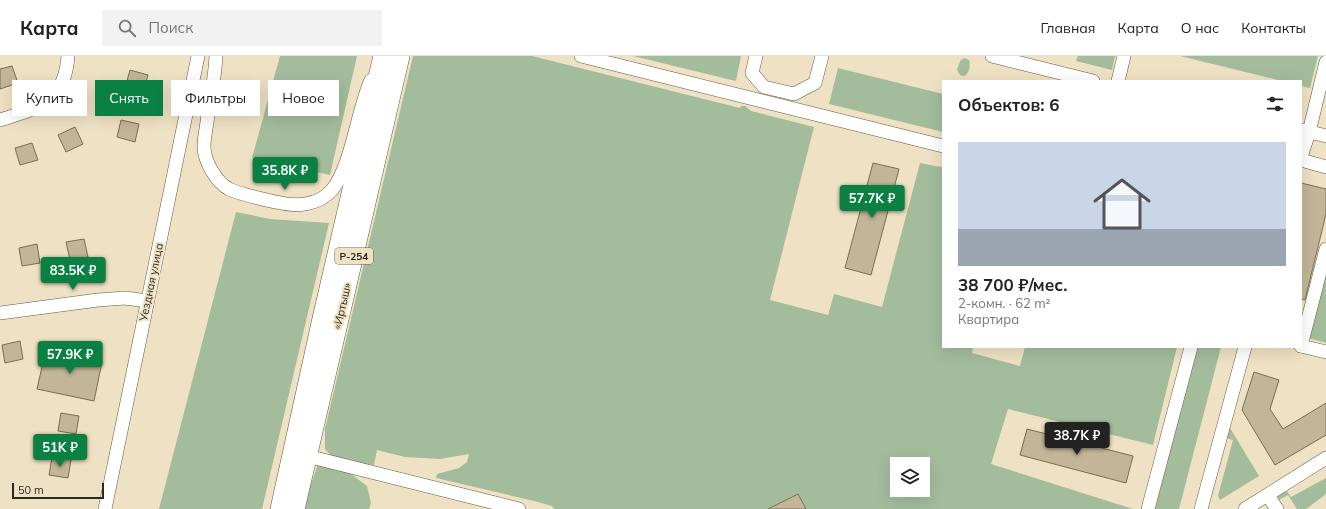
<!DOCTYPE html>
<html lang="ru">
<meta charset="utf-8">
<style>
body{margin:0;font-family:Mulish,sans-serif;background:#f2f2f2;color:#222;height:100vh;display:flex;flex-direction:column;font-size:15px;white-space:nowrap}
*{box-sizing:border-box;margin:0}
p{font-size:13px;color:#767676}
.icon{flex:none;width:22px;height:22px;fill:none;stroke:currentColor;stroke-width:2;stroke-linecap:round;stroke-linejoin:round}
.map{position:relative;flex:1;overflow:hidden}
.drawer{position:absolute;left:942px;top:24px;width:360px;height:268px;display:flex;flex-direction:column;background:#fff;border-radius:0px;box-shadow:0 4px 16px #0002}
.drawer>*{flex:none}
.guide{position:absolute;left:12px;top:24px;width:380px;height:36px;display:flex;gap:8px}
.fabs{position:absolute;left:890px;top:401px;display:grid;gap:8px}
.fabs a{display:grid;place-items:center;width:40px;height:40px;border-radius:0px;background:#fff;box-shadow:0 4px 16px #0002;font-size:20px}
.scale{position:absolute;left:12px;bottom:10px;width:92px;box-sizing:border-box;padding-left:4px;border:2px solid #2f2a1e;border-top:0;font-size:11px;line-height:14px;white-space:nowrap;color:#2f2a1e;-webkit-text-stroke:3px #efe1c3;paint-order:stroke}
.price{position:absolute;translate:-50% -34px;padding:0 9px;border-radius:4px;background:#0b8043;color:#fff;font-size:13px;line-height:26px;filter:drop-shadow(0 1px 2px #0008)}
.price::after{content:'';position:absolute;left:50%;top:24px;width:12px;height:9px;margin-left:-6px;background:inherit;clip-path:polygon(0 0,100% 0,50% 100%)}
.price.current{background:#222;color:#fff}
ul{padding:0;list-style:none}
li{display:grid;align-content:center;gap:8px;height:212px;padding:0 16px}
li+li{border-top:1px solid #e0e0e0}
li span{display:grid;place-items:center;height:124px;border-radius:0px;color:#555}
li>.icon{margin-inline-start:auto}
span .icon{width:72px;height:72px;fill:#fffc;stroke-width:1}
li b{font-size:17px}
h2{display:flex;justify-content:space-between;align-items:center;height:48px;padding:0 16px;font-size:17px}
.tag{padding:0 14px;border-radius:0px;background:#fff;box-shadow:0 4px 16px #0002;font-size:14px;line-height:36px}
.tag.current{background:#0b8043;color:#fff}
header{display:flex;align-items:center;gap:24px;box-sizing:border-box;height:56px;padding:0 20px;background:#fff;border-bottom:1px solid #e0e0e0}
header strong{font-size:19px}
nav{display:flex;gap:22px;margin-inline-start:auto;font-size:14px}
.search{width:280px;height:36px;background:#f2f2f2;display:flex;align-items:center;gap:10px;box-sizing:border-box;padding:0 14px;border-radius:0px;color:#767676;font-size:15px}
.map>svg:first-child{display:block}
.green{fill:#a3bc9c;fill-rule:evenodd}
.building{fill:#c2b598;stroke:#7a6d52}
.lines{fill:none;stroke-linecap:round;stroke-linejoin:round}
.minor-casing{stroke:#65593f;stroke-width:14}
.highway-casing{stroke:#65593f;stroke-width:20}
.minor{stroke:#fff;stroke-width:13}
.highway{stroke:#fff;stroke-width:19}
.labels{text-anchor:middle;dominant-baseline:central;stroke-width:4;stroke-linejoin:round;paint-order:stroke}
.shield{fill:#efe1c3;stroke:#696150;stroke-width:1}
.shield-label{font-size:10px;font-weight:bold;fill:#2f2a1e}
.street-label{font-size:11px;fill:#2f2a1e;stroke:#efe1c3}
</style>
<header>
<strong>Карта</strong>
<div class="search"><svg class="icon" aria-label="search" viewBox="0 0 24 24"><circle cx="10" cy="10" r="6"/><path d="M15 15l6 6"/></svg>Поиск</div>
<nav><a>Главная</a><a>Карта</a><a>О нас</a><a>Контакты</a></nav>
</header>
<div class="map">
<svg width="1326" height="453" viewBox="0 0 1326 453">
<rect width="100%" height="100%" fill="#efe1c3"/>
<!-- green -->
<g class="green">
<polygon points="280,0 357,0 330,119 252,102"/>
<path d="M413,0H532L740,52L741,50H745L751,55L814,71L770,244L828,259L834,238L882,251L920,107L940,111L943,110V291H973L972,297L1020,310L1025,291H1177L1153,389L1008,353L991,408L1133,453H554L552,450L534,445L436,422L437,418L459,412L467,406L469,398L440,403L405,401L377,394L374,409L359,407L349,403L345,405L332,401L325,393V373ZM897,408H923V434H897Z"/>
<polygon points="633,0 741,0 736,25"/>
<polygon points="1078,0 1115,0 1112,14 1076,5"/>
<polygon points="1180,0 1318,0 1310,32 1301,30 1301,25 1282,25"/>
<path d="M964,2L969,4C971,9 969,18 964,20L960,19L957,14L960,5Z"/>
<polygon points="838,12 943,38 943,76 829,48"/>
<polygon points="236,156 270,163 329,167 262,453 159,453"/>
<polygon points="1326,213 1326,287 1308,282"/>
<polygon points="1196,291 1221,291 1179,453 1155,453"/>
<polygon points="1227,367 1259,420 1220,444 1218,440 1233,384 1223,381"/>
<polygon points="319,405 343,412 367,430 371,447 369,453 305,453 310,431"/>
<polygon points="1326,422 1326,438 1306,453 1297,453 1288,439 1279,444 1277,439 1286,434 1291,441"/>
</g>
<!-- building -->
<g class="building">
<polygon points="12,10 18,27 0,33 0,13"/>
<polygon points="130,14 148,19 143,37 125,32"/>
<polygon points="121,64 139,68 135,86 117,81"/>
<polygon points="75,71 83,88 66,96 58,79"/>
<polygon points="32,87 38,104 20,109 15,92"/>
<polygon points="873,107 899,113 871,219 845,212"/>
<polygon points="1301,127 1326,133 1326,158 1305,244 1301,243"/>
<polygon points="84,183 88,201 70,204 66,186"/>
<polygon points="37,188 40,207 22,210 19,192"/>
<polygon points="20,285 23,303 5,307 2,289"/>
<polygon points="46,293 102,306 94,345 37,333"/>
<polygon points="1254,316 1279,324 1270,353 1283,373 1326,347 1326,379 1275,409 1242,354"/>
<polygon points="61,357 79,360 76,378 58,375"/>
<polygon points="1027,373 1133,400 1126,427 1020,399"/>
<polygon points="52,401 71,404 68,422 49,419"/>
<polygon points="798,438 806,453 768,453"/>
</g>
<g class="lines">
<defs>
<g id="minor">
<path d="M216,0C215,22 210,44 207,66C206,74 204,82 204,90C204,105 216,126 229,133C242,139 262,143 276,146C295,151 318,150 332,134C352,109 357,55 371,24"/>
<polyline points="581,0 943,90"/>
<polyline points="756,0 752,17 764,31 794,38 815,27 822,0"/>
<polyline points="992,0 1093,25"/>
<polyline points="1118,25 1124,0"/>
<path d="M0,64C38,52 65,46 68,0"/>
<polyline points="1302,74 1326,80"/>
<polyline points="1301,101 1309,76 1326,6"/>
<polyline points="1301,104 1326,111"/>
<polyline points="0,257 98,244 125,242 147,245"/>
<polyline points="1301,290 1326,193"/>
<polyline points="1301,290 1326,296"/>
<polyline points="307,400 519,453"/>
<polyline points="1268,440 1277,453"/>
<polyline points="105,453 198,0"/>
<polyline points="1148,453 1191,291"/>
<polyline points="1201,453 1245,291"/>
<polyline points="1245,453 1326,402"/>
</g>
<g id="highway">
<polyline points="280,453 321,267 383,0"/>
<polyline points="295,453 400,0"/>
</g>
</defs>
<!-- minor casing -->
<use href="#minor" class="minor-casing"/>
<!-- highway casing -->
<use href="#highway" class="highway-casing"/>
<!-- minor -->
<use href="#minor" class="minor"/>
<!-- highway -->
<use href="#highway" class="highway"/>
</g>
<g class="labels">
<!-- shield labels -->
<rect class="shield" x="335" y="192" width="38" height="16" rx="3"/>
<g class="shield-label">
<text x="354" y="200">Р-254</text>
</g>
<!-- street labels -->
<g class="street-label">
<text transform="translate(151 226) rotate(-78)">Уездная улица</text>
<text transform="translate(342 250) rotate(-77)">«Иртыш»</text>
</g>
</g>
</svg>
<div class="fabs">
<a><svg class="icon" aria-label="layers" viewBox="0 0 24 24"><path d="M12 4l9 5-9 5-9-5zM3 14l9 5 9-5"/></svg></a>
</div>
<div class="scale">50 m</div>
<b class="price" style="left:285px;top:135px">35.8K ₽</b>
<b class="price" style="left:872px;top:163px">57.7K ₽</b>
<b class="price" style="left:73px;top:235px">83.5K ₽</b>
<b class="price" style="left:70px;top:319px">57.9K ₽</b>
<b class="price current" style="left:1077px;top:400px">38.7K ₽</b>
<b class="price" style="left:60px;top:412px">51K ₽</b>
<div class="guide">
<a class="tag">Купить</a>
<a class="tag current">Снять</a>
<a class="tag">Фильтры</a>
<a class="tag">Новое</a>
</div>
<section class="drawer">
<h2>Объектов: 6<svg class="icon" aria-label="filters" viewBox="0 0 24 24"><path d="M4 7h16M4 17h16"/><circle cx="9" cy="7" r="2"/><circle cx="15" cy="17" r="2"/></svg></h2>
<ul>
<li><span style="background:linear-gradient(#c9d6e8 70%,#9aa5b1 0)"><svg class="icon" aria-label="home" viewBox="0 0 24 24"><path d="M3 11l9-7 9 7M6 9v11h12V9"/></svg></span><div><b>38 700 ₽/мес.</b><p>2-комн. · 62 m²</p><p>Квартира</p></div></li>
</ul>
</section>
</div>
